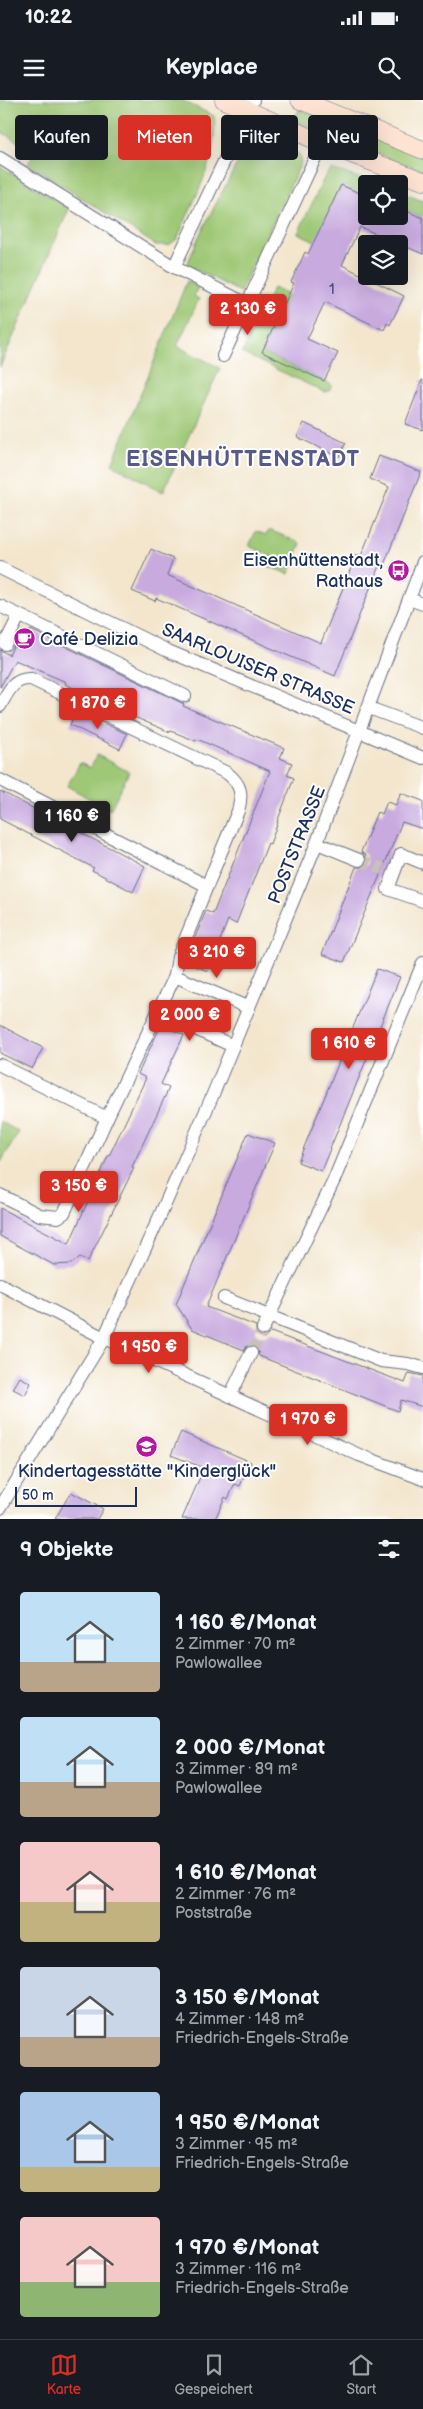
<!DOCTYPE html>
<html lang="de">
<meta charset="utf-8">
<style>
body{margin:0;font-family:"Balsamiq Sans",sans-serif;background:#242831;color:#f1f3f6;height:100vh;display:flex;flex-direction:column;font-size:19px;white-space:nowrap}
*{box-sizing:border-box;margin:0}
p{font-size:16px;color:#9ea1a6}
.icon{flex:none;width:28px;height:28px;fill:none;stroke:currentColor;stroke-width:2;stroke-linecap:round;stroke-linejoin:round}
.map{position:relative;height:1419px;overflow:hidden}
.drawer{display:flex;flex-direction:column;background:#171b24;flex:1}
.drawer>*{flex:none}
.banner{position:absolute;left:15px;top:15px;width:394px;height:45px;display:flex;gap:10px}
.controls{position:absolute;left:358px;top:75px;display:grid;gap:10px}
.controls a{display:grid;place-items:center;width:50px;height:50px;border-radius:5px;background:#171b24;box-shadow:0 5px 20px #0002;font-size:25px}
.scale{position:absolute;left:15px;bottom:12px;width:122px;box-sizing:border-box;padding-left:5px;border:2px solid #1b2f5e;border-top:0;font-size:14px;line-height:18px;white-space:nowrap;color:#1b2f5e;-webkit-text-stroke:4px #fff;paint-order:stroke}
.price{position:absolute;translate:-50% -42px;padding:0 11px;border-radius:5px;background:#d93025;color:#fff;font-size:16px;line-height:32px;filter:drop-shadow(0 1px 2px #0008)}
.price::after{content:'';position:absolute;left:50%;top:30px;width:15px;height:11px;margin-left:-8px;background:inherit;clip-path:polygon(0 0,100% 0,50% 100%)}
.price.on{background:#222;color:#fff}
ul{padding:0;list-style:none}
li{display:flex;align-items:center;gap:15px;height:125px;padding:0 20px}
li span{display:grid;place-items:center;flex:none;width:140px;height:100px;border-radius:5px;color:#555}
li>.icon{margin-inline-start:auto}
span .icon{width:60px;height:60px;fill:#fffc;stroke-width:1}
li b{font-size:21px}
h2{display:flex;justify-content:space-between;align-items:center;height:60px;padding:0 20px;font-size:21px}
.tag{padding:0 18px;border-radius:5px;background:#171b24;box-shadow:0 5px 20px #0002;font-size:18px;line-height:45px}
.tag.on{background:#d93025;color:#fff}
.status{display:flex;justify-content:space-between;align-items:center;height:35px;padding:0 25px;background:#171b24;direction:ltr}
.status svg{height:14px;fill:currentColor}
header{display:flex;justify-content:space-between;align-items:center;height:65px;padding:0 20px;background:#171b24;font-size:22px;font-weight:700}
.tabs{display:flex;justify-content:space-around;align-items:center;height:70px;border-top:1px solid #363941;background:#171b24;font-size:14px;color:#9ea1a6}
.tabs a{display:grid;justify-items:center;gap:2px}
.tabs .on{color:#d93025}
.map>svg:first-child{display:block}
.green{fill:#9ec875;stroke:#5c7c6a}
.building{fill:#c8aadf}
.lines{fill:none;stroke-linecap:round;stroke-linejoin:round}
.street-tunnel{stroke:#c8c1b7;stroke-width:12;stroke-dasharray:12 6;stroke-linecap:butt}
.street-casing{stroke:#676f85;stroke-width:14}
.secondary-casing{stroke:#676f85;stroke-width:19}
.street{stroke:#fff;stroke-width:12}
.secondary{stroke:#fee3d2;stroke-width:18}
.labels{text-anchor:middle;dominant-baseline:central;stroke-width:4;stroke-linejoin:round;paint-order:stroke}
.number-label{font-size:15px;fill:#464e7e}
.poi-label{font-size:18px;fill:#1b2f5e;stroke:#fff;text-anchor:end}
.street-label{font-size:18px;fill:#1b2f5e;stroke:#fff}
.district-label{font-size:22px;font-weight:bold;letter-spacing:1px;fill:#585a8b;stroke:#fff}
</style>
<div class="status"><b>10:22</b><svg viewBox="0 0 49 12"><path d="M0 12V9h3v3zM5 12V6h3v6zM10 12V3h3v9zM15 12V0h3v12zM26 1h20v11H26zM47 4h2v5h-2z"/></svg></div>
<header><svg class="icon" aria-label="menu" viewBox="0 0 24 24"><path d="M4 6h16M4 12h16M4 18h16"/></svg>Keyplace<svg class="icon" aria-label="search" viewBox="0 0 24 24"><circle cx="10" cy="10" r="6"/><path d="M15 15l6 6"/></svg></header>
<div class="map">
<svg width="423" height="1419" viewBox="0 0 423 1419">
<rect width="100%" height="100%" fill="#fff"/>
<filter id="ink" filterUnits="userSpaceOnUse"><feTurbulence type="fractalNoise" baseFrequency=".02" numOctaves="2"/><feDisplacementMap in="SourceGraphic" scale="10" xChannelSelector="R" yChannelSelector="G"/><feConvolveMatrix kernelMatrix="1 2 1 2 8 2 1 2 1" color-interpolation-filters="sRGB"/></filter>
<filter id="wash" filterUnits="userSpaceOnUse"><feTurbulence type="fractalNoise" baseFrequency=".0096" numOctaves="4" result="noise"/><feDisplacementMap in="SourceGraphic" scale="20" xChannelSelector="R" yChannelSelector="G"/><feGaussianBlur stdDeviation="1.12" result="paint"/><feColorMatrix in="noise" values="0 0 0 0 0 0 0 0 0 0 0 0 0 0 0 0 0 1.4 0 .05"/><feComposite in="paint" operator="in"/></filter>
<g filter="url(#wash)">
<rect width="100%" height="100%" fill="#f3e6cd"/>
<!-- green -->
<g class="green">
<path d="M0,0H181L214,16C220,54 192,104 177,139L169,145H156L28,64L35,52L0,31Z"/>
<polygon points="299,9 423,56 423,71 294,21"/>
<polygon points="264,40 299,54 301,63 240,192 187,165 199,136 242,54"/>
<polygon points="0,66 69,109 0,267"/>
<polygon points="332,69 377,84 366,84 366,96 341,86 315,141 298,133 326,74"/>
<polygon points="399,92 423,101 423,118 399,108"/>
<polygon points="187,181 198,187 194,196 199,199 177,246 220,268 163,392 112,364"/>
<polygon points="273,188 289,195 262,252 332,285 329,291 324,292 242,253"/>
<polygon points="269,430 301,443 289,474 267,466 271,456 249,446 256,431 266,435"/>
<polygon points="97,655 129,672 110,710 67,686 80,663 90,668"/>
<polygon points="0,1021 19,1032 1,1062 0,1062"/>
</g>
<g id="blocks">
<!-- building -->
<g class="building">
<polygon points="341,85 366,96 366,116 399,116 399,108 423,118 423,154 360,127 342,165 404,196 390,225 387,223 384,230 325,202 307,239 338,253 324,281 262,252 294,183 291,182 302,159 305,152 308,154"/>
<polygon points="422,280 423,280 423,330 405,324"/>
<polygon points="304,323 346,343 339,357 297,337"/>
<polygon points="379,356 421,372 383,467 379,466 335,576 156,498 155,501 132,491 151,449 173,459 167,475 321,543 356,455 361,456 389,387 370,379"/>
<polygon points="31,530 184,604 183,606 284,648 280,658 292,663 287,675 294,678 277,722 278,722 270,744 268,743 236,824 228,820 208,871 185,862 186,859 206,811 213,814 270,671 197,639 196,641 171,631 170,632 134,617 133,619 83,595 84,593 65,584 66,582 15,560 0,587 0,550 9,555 20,533 28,536"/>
<polygon points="76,610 127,634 120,649 70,625"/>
<polygon points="0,691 145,766 133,792 92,770 94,768 0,719"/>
<polygon points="401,693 423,701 423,729 402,722 344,862 322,854 356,767 364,767 367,763 366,755 361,752 377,712 382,714 387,702 396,705"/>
<polygon points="377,869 400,877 321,1071 298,1062"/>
<polygon points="0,925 43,948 32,969 0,953"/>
<polygon points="161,925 184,935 161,984 169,988 132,1067 134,1068 88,1161 80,1157 71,1164 54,1165 0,1136 0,1108 69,1144 108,1056 109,1056 146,978 138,974"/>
<polygon points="248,1033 275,1043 206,1207 256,1226 256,1233 260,1236 267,1236 271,1232 405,1283 409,1273 423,1276 423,1307 401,1300 398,1311 259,1256 258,1249 254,1246 247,1246 244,1250 192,1229 176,1204"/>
<polygon points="20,1277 31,1283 25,1295 13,1289"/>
<polygon points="181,1332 251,1362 240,1386 235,1384 228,1399 225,1397 215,1419 182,1419 204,1368 171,1355"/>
<polygon points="71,1392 103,1409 97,1419 55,1419"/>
</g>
</g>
</g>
<g filter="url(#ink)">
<use href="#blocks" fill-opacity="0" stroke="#676f85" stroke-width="1"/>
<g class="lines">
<!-- street-tunnel -->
<g class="street-tunnel">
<polyline points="359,760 383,769"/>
<polyline points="251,1253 263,1229"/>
</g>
<defs>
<g id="street">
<polyline points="0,58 174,167 247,204"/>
<polyline points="174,167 253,0"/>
<polyline points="223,256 322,43"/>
<polyline points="0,468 168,551 423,658"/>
<polyline points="409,499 423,504"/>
<polyline points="0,506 185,596"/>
<polyline points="5,544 19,516"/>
<path d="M0,606C8,592 13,578 31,579L227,673C241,684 243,694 238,711L207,786"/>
<polyline points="369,608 423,628"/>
<polyline points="0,680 207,786 178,857 175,876 107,1018 0,965"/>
<polyline points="317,743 359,760"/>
<polyline points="423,763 401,754 388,789 423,801"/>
<polyline points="175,876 249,908"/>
<polyline points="158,912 233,946"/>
<polyline points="0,1095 40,1115 58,1117 64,1113 107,1018"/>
<polyline points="0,1184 104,1238 359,1355 423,1379"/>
<polyline points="224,1198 381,1261 408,1264 423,1268"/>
<polyline points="263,1229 334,1080 423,863"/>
<polyline points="230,1296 251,1253"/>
<polyline points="0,1408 104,1238 159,1118 211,999 314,750 423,462"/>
</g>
<g id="secondary">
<polyline points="224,0 322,43 423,81"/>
<polyline points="300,0 423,50"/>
</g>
</defs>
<!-- street casing -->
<use href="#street" class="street-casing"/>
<!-- secondary casing -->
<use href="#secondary" class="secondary-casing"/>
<!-- street -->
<use href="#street" class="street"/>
<!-- secondary -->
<use href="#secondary" class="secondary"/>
</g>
</g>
<!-- icons -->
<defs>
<symbol id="bus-disc" viewBox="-11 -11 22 22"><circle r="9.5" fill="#b5179e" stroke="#fff"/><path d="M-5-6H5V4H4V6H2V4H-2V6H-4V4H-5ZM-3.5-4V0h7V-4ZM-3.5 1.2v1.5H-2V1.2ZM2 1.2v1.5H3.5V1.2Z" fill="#fff"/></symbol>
<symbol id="cafe-disc" viewBox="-11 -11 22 22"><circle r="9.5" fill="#b5179e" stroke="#fff"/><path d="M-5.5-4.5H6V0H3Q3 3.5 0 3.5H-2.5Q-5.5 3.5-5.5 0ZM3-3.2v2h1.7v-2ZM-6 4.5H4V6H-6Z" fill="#fff"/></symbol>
<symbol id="school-disc" viewBox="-11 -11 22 22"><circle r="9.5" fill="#b5179e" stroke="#fff"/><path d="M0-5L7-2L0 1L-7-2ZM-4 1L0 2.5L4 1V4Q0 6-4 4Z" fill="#fff"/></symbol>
</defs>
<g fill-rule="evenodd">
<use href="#bus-disc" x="386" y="458" width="25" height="25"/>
<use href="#cafe-disc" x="12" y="526" width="25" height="25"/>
<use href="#school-disc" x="134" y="1334" width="25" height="25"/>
</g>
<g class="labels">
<!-- number labels -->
<g class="number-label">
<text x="332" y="189">1</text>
</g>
<!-- poi labels -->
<g class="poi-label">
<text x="383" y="460">Eisenhüttenstadt,<tspan x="383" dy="21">Rathaus</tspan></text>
<text x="40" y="539" text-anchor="start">Café Delizia</text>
<text x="147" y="1371" text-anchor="middle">Kindertagesstätte "Kinderglück"</text>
</g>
<!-- street labels -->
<g class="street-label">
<text transform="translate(258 569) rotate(23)">SAARLOUISER STRASSE</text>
<text transform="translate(297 745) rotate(-68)">POSTSTRASSE</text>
</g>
<!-- district labels -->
<g class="district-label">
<text x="243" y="359">EISENHÜTTENSTADT</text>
</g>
</g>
</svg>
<div class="controls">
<a><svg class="icon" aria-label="locate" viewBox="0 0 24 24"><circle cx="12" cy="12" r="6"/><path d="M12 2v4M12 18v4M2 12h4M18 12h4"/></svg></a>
<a><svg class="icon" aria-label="layers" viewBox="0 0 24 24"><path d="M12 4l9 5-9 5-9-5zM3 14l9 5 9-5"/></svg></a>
</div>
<div class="scale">50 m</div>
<b class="price" style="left:248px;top:236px">2 130 €</b>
<b class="price" style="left:98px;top:630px">1 870 €</b>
<b class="price on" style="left:72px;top:743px">1 160 €</b>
<b class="price" style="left:217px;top:879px">3 210 €</b>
<b class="price" style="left:190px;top:942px">2 000 €</b>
<b class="price" style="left:349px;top:970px">1 610 €</b>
<b class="price" style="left:79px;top:1113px">3 150 €</b>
<b class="price" style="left:149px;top:1274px">1 950 €</b>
<b class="price" style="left:308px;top:1346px">1 970 €</b>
<div class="banner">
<a class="tag">Kaufen</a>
<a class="tag on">Mieten</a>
<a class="tag">Filter</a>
<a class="tag">Neu</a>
</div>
</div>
<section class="drawer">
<h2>9 Objekte<svg class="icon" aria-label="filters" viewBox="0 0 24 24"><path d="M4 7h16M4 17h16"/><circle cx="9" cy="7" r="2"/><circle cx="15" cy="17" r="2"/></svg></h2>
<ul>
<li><span style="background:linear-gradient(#bfe0f5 70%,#b9a48a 0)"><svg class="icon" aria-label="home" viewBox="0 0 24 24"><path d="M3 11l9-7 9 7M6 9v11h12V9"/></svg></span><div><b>1 160 €/Monat</b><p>2 Zimmer · 70 m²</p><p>Pawlowallee</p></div></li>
<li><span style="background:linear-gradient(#bfe0f5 65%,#b9a48a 0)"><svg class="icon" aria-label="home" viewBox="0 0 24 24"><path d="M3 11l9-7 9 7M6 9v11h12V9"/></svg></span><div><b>2 000 €/Monat</b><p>3 Zimmer · 89 m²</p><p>Pawlowallee</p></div></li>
<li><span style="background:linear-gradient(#f6c9c9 60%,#c2b280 0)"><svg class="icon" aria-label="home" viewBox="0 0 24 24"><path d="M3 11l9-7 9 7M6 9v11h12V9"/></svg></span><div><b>1 610 €/Monat</b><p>2 Zimmer · 76 m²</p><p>Poststraße</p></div></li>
<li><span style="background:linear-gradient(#c9d6e8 70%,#b9a48a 0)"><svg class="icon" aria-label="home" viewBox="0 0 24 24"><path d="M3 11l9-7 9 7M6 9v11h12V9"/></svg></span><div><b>3 150 €/Monat</b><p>4 Zimmer · 148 m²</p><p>Friedrich-Engels-Straße</p></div></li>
<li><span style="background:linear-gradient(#a9c7e8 75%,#c2b280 0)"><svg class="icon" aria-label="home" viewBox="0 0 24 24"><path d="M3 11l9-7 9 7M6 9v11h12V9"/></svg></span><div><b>1 950 €/Monat</b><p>3 Zimmer · 95 m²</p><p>Friedrich-Engels-Straße</p></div></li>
<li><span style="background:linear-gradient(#f6c9c9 65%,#8fb573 0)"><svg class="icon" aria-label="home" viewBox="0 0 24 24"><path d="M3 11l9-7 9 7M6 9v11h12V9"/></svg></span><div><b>1 970 €/Monat</b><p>3 Zimmer · 116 m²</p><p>Friedrich-Engels-Straße</p></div></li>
</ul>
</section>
<nav class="tabs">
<a class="on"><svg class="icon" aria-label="map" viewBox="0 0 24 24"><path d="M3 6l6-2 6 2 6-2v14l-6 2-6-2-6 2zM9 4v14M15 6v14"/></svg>Karte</a>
<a><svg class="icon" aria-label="saved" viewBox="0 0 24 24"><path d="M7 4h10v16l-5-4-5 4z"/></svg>Gespeichert</a>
<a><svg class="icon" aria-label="home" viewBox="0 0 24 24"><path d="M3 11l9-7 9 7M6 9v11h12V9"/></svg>Start</a>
</nav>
